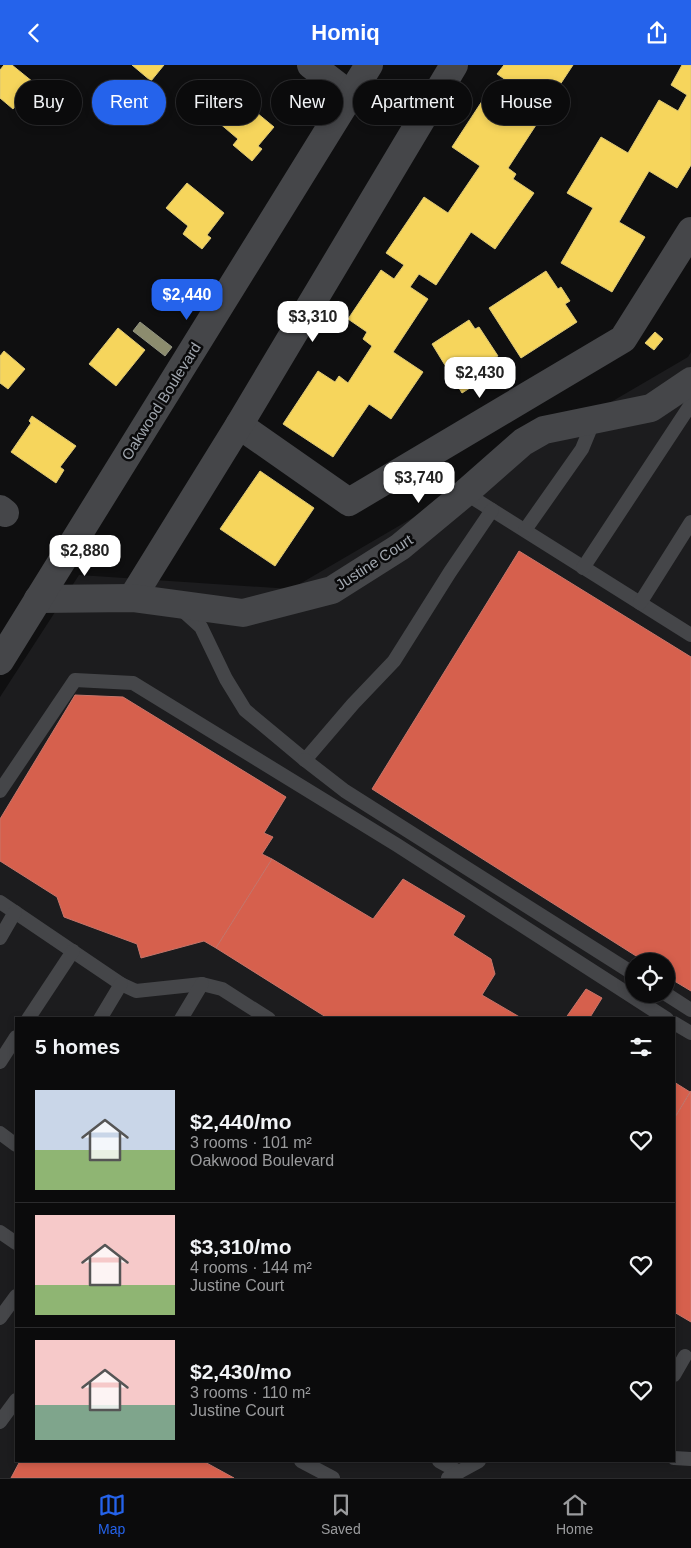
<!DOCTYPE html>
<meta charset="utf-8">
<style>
body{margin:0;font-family:Arial,sans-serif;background:#141415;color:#f1f3f6;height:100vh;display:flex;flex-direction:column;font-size:19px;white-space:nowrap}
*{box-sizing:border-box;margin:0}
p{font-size:16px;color:#9a9b9d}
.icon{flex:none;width:28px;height:28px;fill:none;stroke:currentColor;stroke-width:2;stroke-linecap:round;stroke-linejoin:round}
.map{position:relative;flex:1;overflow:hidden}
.details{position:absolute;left:15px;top:952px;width:660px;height:445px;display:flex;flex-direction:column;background:#0b0b0c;border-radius:0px;box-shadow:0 2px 8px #0003,0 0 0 1px #2b2b2d}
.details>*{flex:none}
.guide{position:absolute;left:15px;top:15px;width:661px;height:45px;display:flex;gap:10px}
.controls{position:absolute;left:625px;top:888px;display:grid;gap:10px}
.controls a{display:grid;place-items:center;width:50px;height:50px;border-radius:50%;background:#0b0b0c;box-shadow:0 2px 8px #0003,0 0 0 1px #2b2b2d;font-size:25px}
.price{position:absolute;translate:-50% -42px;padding:0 11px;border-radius:10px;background:#fff;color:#222;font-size:16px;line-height:32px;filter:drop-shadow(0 1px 2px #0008)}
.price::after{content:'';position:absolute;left:50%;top:30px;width:15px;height:11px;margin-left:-8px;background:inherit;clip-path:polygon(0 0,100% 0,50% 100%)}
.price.selected{background:#2563eb;color:#fff}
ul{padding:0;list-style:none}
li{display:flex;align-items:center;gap:15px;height:125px;padding:0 20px}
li+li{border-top:1px solid #2b2b2d}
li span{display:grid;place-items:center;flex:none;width:140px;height:100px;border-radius:0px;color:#555}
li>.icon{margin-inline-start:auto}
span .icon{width:60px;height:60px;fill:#fffc;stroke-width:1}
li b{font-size:21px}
h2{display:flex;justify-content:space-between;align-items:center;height:60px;padding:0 20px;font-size:21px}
.pill{padding:0 18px;border-radius:22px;background:#0b0b0c;box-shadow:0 2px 8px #0003,0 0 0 1px #2b2b2d;font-size:18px;line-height:45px}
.pill.selected{background:#2563eb;color:#fff}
header{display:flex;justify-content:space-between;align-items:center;height:65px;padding:0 20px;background:#2563eb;color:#fff;font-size:22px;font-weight:700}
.tabs{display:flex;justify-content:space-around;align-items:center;height:70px;border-top:1px solid #2b2b2d;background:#0b0b0c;font-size:14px;color:#9a9b9d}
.tabs a{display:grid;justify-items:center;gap:2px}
.tabs .selected{color:#2563eb}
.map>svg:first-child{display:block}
.built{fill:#1c1c1e;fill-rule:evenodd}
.homes{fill:#f6d55c;stroke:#dcc775}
.shops{fill:#d6604d;stroke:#c6756a}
.industry{fill:#8c8c6e;stroke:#929482}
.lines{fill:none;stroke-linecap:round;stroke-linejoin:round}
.lane{stroke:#454649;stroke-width:14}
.street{stroke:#454649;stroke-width:28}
.labels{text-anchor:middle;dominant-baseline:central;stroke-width:5;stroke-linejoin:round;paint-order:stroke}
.street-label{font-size:15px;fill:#a1a7af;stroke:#0a0a0b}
</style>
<header><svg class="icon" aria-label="back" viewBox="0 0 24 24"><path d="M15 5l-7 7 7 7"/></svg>Homiq<svg class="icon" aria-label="share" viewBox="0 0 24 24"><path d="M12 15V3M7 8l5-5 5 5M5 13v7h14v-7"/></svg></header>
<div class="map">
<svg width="691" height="1413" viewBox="0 0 691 1413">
<rect width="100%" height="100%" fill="#0f0f10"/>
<!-- built -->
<path class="built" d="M691,287V1413H0V632L79,510L291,524L688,292ZM634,896H666V929H634ZM16,954H674V1396H16Z"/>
<!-- homes -->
<g class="homes">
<polygon points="4,0 12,0 33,17 31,19 42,28 32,40 23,32 13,44 0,33 0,5"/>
<polygon points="132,0 164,0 151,16"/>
<polygon points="504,0 573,0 546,41 530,31 521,45 538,57 508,103 516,109 513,114 534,128 495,184 471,167 436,220 419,209 410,222 428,234 393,287 423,307 391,354 369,339 333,392 283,359 318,306 335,317 339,311 348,318 372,281 363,274 367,267 348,254 381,205 394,214 404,200 386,188 424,132 448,148 480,101 452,82 488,27 504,37 515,21 497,9"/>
<polygon points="682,0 691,0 691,100 677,123 649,106 619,157 645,172 612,227 561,198 593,143 567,128 601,72 628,88 659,35 678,46 687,30 671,20"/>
<polygon points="234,29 274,62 258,81 262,84 252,96 233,80 238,74 211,51 223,37 226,39"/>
<polygon points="187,118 224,148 207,170 211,173 202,184 183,169 188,161 166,143"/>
<polygon points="546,206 558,224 561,222 570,236 565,239 577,257 521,293 489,243"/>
<polygon points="469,255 475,264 479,262 498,291 493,293 500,304 462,328 432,279"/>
<polygon points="118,263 145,285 116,321 89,299"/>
<polygon points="655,267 663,274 654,285 645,278"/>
<polygon points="4,286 25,304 8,324 0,318 0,291"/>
<polygon points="32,351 76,381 60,402 64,405 56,418 11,387 31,358 29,356"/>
<polygon points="260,406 314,443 275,501 220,464"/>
</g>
<!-- shops -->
<g class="shops">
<polygon points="519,486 691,592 691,926 666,911 666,896 644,896 372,724"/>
<polygon points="75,630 123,632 286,732 264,768 273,772 262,789 272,794 216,883 204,876 141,893 137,879 64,852 57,832 0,796 0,754"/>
<polygon points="272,794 373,854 403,814 465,851 453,870 491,894 495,909 482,930 523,954 329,954 216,883"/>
<polygon points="586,924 602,933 589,954 565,954"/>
<polygon points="674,1017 690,1027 674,1054"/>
<polygon points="691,1026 691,1257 674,1247 674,1054"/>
<polygon points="20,1396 203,1396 234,1413 11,1413"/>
</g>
<!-- industry -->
<polygon class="industry" points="140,257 172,282 165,291 133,266"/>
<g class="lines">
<!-- lane -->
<g class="lane">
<polyline points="465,428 691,570"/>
<polyline points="525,465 582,384 594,355"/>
<polyline points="583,503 691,339"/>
<polyline points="640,538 691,457"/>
<polyline points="180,543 201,562 226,614 245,645 305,695 353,639 394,596 450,507 492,445"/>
<polyline points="305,695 345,726 634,909"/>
<polyline points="0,726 75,615 133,618 397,780 667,954"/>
<polyline points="0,837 121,919 136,926 202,919 222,924 269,954"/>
<polyline points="0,873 15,847"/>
<polyline points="666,929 691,945"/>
<polyline points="28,954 73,886"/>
<polyline points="100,954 121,919"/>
<polyline points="181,954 202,919"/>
<polyline points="674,958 691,968"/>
<polyline points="0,997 16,972"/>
<polyline points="0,1068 16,1080"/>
<polyline points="0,1167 16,1178"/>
<polyline points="0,1253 16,1231"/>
<polyline points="674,1310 685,1291"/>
<polyline points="0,1357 16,1335"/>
<polyline points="674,1393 691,1394"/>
<polyline points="301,1396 333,1413"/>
<polyline points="439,1396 459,1407"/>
<polyline points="448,1413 479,1396"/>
</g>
<!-- street -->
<g class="street">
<polyline points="311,0 350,30"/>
<polyline points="239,360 349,437 623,274 691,166"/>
<polyline points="0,444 5,448"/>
<polyline points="132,533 239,360 454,0"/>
<polyline points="38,534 132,533 243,548 332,525 400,482 465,428 523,377 544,365 651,343 691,316"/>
<polyline points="0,596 369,0"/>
</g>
</g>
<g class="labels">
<!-- street labels -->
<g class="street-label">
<text transform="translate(161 336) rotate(-58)">Oakwood Boulevard</text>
<text transform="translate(374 497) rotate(-33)">Justine Court</text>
</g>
</g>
</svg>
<div class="controls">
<a><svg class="icon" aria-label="locate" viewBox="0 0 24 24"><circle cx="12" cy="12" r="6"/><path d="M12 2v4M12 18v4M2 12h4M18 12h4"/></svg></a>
</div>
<b class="price selected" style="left:187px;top:256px">$2,440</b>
<b class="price" style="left:313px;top:278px">$3,310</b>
<b class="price" style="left:480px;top:334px">$2,430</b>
<b class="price" style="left:419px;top:439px">$3,740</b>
<b class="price" style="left:85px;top:512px">$2,880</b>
<div class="guide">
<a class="pill">Buy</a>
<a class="pill selected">Rent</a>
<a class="pill">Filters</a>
<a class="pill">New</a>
<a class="pill">Apartment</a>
<a class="pill">House</a>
</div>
<section class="details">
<h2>5 homes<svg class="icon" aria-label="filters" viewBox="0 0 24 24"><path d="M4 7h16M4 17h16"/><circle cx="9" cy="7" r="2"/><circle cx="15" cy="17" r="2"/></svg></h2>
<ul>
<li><span style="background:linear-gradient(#c9d6e8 60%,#8fb573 0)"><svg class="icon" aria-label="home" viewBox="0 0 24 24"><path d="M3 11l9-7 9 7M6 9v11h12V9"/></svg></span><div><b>$2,440/mo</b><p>3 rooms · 101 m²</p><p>Oakwood Boulevard</p></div><svg class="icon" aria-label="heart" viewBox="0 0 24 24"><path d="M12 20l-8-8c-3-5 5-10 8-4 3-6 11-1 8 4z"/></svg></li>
<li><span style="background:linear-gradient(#f6c9c9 70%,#8fb573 0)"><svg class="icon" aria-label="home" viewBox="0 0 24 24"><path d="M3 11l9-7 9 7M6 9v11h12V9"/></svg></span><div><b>$3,310/mo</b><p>4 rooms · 144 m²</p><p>Justine Court</p></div><svg class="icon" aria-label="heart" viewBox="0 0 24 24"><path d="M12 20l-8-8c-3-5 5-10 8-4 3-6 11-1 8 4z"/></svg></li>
<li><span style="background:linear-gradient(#f6c9c9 65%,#7fa58c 0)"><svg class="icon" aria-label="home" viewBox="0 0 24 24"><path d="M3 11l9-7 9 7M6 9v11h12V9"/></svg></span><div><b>$2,430/mo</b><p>3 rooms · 110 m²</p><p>Justine Court</p></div><svg class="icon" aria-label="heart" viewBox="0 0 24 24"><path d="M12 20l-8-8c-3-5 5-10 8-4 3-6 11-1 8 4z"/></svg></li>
</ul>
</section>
</div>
<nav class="tabs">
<a class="selected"><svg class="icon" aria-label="map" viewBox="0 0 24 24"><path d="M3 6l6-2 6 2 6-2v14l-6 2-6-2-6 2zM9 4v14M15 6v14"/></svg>Map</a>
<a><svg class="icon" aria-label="saved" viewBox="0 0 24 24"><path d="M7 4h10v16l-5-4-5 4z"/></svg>Saved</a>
<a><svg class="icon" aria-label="home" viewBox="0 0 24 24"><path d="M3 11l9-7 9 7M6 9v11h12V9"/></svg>Home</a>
</nav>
